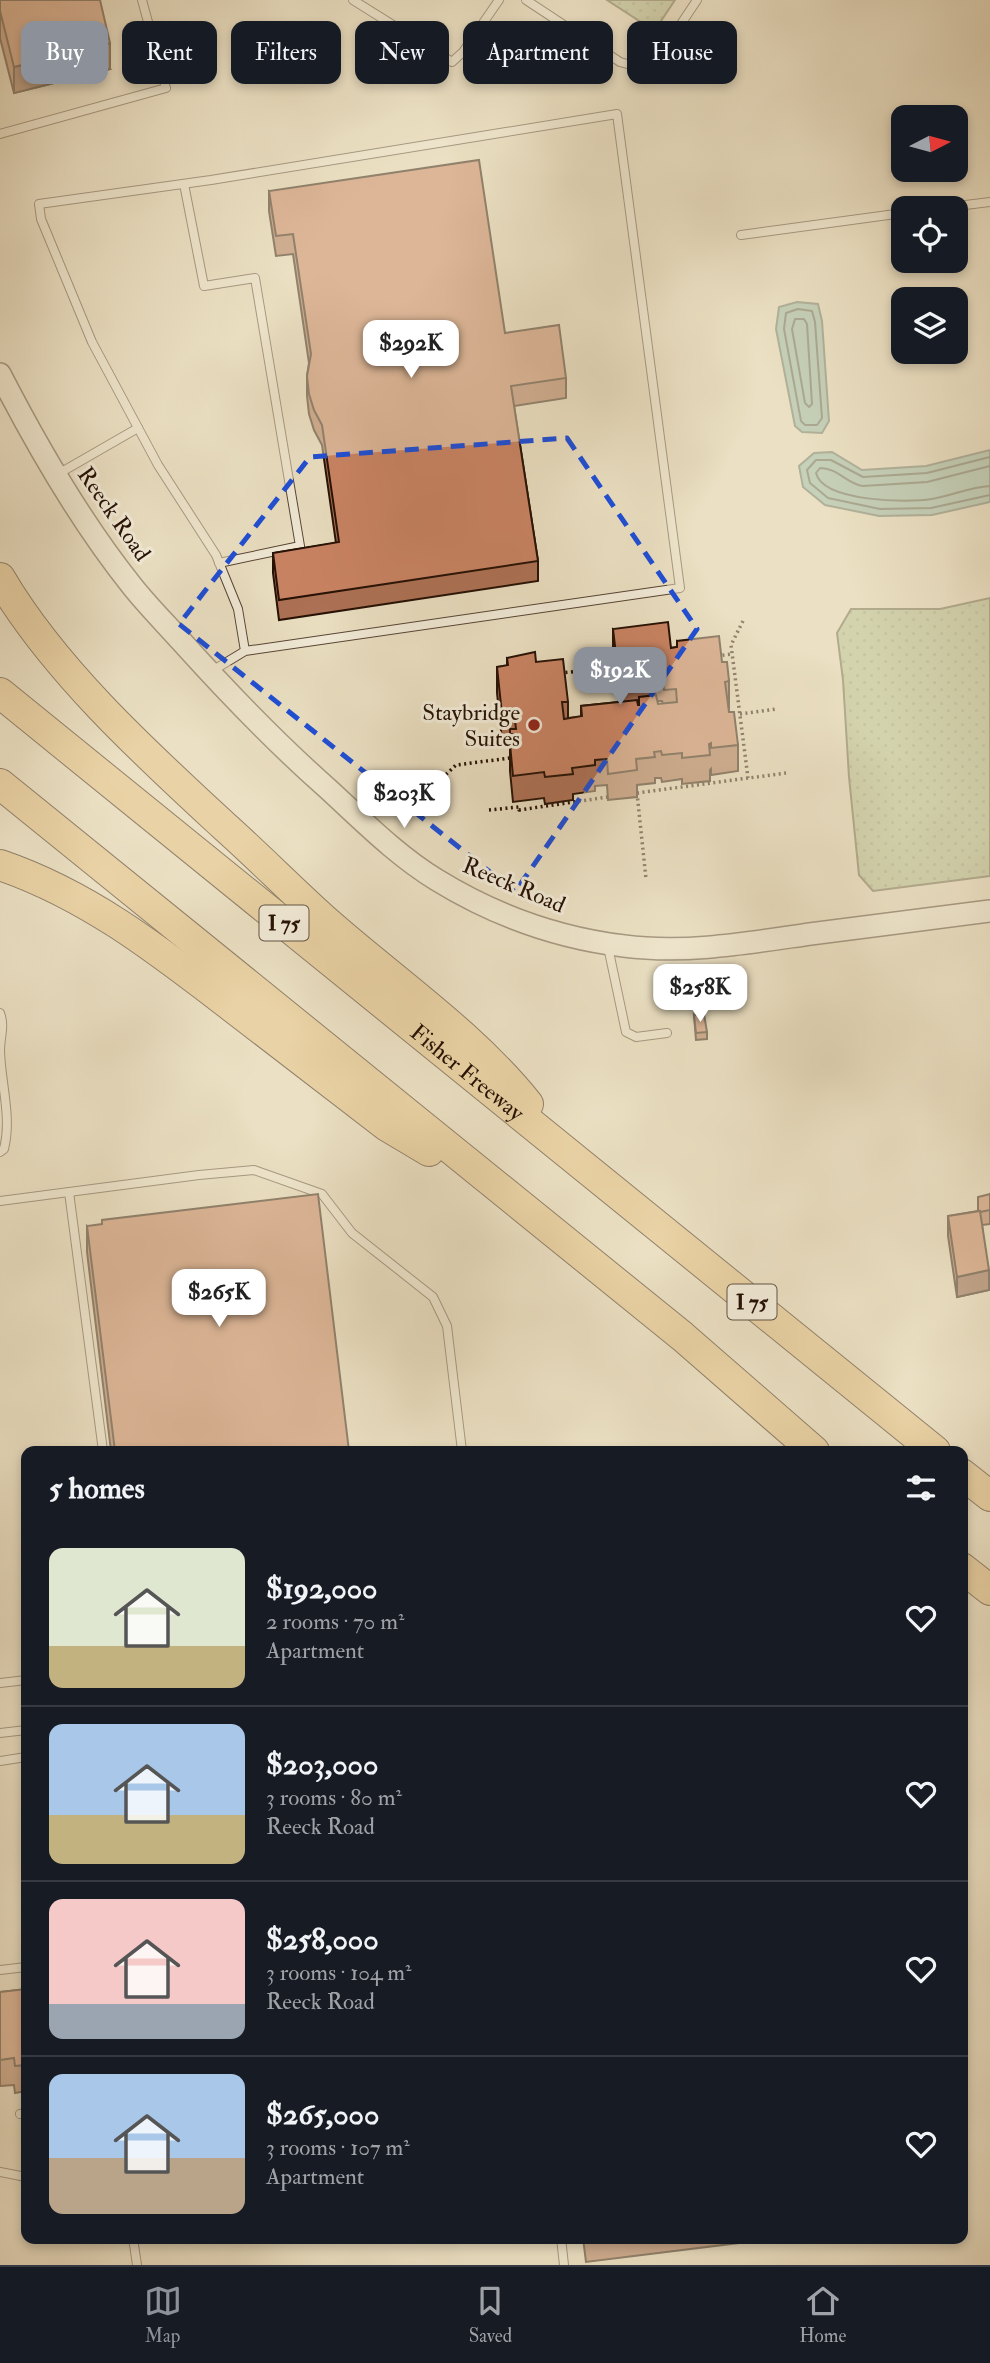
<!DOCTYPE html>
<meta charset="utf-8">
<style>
body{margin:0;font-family:"IM FELL Double Pica",serif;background:#242831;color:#f1f3f6;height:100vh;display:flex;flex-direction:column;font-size:26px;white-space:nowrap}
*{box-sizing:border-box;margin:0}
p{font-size:23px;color:#9ea1a6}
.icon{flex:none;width:38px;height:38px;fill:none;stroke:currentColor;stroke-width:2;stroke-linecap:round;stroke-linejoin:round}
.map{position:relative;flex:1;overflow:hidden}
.drawer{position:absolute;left:21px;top:1446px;width:947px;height:798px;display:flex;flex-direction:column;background:#171b24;border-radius:14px;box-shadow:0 4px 10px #0003}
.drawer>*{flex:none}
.hud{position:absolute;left:21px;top:21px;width:948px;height:63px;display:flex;gap:14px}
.needle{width:46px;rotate:84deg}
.controls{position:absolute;left:891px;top:105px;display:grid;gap:14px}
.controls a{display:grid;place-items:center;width:77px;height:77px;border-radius:14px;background:#171b24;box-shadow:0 4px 10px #0003;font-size:35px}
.price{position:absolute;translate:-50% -60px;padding:0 16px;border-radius:14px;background:#fff;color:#222;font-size:23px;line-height:46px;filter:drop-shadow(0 2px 4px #0008)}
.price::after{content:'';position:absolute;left:50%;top:42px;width:21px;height:16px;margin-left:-10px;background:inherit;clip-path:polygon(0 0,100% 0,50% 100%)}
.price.selected{background:#8c9099;color:#fff}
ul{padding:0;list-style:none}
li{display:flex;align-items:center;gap:21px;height:175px;padding:0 28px}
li+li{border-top:2px solid #363941}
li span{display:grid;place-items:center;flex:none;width:196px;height:140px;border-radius:14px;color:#555}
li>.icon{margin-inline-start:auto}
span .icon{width:84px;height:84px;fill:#fffc;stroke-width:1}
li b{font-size:30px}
h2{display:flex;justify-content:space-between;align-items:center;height:84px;padding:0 28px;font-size:30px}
.pill{padding:0 24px;border-radius:14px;background:#171b24;box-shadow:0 4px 10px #0003;font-size:24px;line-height:63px}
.pill.selected{background:#8c9099;color:#fff}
.menu{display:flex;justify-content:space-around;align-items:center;height:98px;border-top:2px solid #363941;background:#171b24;font-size:19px;color:#9ea1a6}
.menu a{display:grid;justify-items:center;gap:4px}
.menu .selected{color:#8c9099}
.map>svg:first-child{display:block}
.grass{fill:url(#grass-dots);stroke:#6d6a4d;stroke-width:2}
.water{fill:#99bead;stroke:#6b7869;stroke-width:2}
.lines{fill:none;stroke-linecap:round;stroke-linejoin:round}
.shore{stroke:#5f6758;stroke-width:2}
.service-casing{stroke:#564434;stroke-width:10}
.tertiary-casing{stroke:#564434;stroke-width:24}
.motorway-casing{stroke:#251004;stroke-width:32}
.path{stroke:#251004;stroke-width:3.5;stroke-dasharray:2 3.5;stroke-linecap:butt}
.service{stroke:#f2ebd8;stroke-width:8}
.tertiary{stroke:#f2ebd8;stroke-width:21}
.motorway{stroke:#e6c082;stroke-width:30}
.wall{fill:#ad7155;stroke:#251004;stroke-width:2;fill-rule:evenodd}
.shaded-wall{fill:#8d5c45;stroke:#251004;stroke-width:2}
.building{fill:#c98363;stroke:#251004;stroke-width:2}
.marked{fill:none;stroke:#1d4ed8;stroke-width:5;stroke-dasharray:14 9;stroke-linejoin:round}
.poi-dot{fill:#8f2418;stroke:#f2ebd8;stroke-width:2.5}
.labels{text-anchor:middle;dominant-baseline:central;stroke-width:6;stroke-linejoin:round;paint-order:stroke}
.shield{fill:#f2ebd8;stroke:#625244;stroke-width:2}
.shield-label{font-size:21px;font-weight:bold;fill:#251004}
.street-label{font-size:23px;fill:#251004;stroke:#f2ebd8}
.poi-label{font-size:23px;fill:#251004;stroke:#f2ebd8;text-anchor:end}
</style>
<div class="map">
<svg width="990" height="2265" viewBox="0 0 990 2265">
<defs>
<pattern id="grass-dots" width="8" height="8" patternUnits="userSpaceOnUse" patternTransform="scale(1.75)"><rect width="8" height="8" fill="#b5c396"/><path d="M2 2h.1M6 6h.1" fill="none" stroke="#9ca680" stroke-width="1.8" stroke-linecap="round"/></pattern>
</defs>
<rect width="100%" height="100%" fill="#ebe0c3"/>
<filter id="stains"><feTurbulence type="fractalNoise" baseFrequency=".00286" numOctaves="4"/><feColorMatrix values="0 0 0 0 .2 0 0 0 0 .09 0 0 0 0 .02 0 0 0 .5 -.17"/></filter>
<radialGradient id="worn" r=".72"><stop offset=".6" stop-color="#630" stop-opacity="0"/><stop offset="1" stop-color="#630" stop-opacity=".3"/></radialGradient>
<!-- grass -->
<g class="grass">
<polygon points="607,0 675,0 657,27 650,28"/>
<polygon points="990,598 990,876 873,891 859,875 849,777 843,680 837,633 851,609 940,609"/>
</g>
<!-- water -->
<g class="water">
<polygon points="797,302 818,304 822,321 829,421 822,433 802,432 795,426 776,329 779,307"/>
<polygon points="990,450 990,502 932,515 879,516 825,505 803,487 799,466 814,453 832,452 862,470 926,466"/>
</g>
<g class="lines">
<!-- shore -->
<g class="shore">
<polygon points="798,309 812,311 815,322 822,418 817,425 805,425 801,421 784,329 786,313"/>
<polygon points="795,319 804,319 807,324 812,404 809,407 805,403 792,329"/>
<polyline points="990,457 927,473 863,477 831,460 816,460 807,470 810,483 828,498 880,509 931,508 990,495"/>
<path d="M990,466L927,482L863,486C847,484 838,468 820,468L816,473C823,502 908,503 932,499C951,496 970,487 990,486"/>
</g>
<defs>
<g id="service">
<polyline points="353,0 452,62 463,52 499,0"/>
<polyline points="526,0 620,62 638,67 655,63 697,0"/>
<polyline points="0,134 166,88 142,0"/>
<polyline points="184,184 204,286 255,278 300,546 219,563"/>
<polyline points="941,208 990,202"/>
<polyline points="741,235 903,213"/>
<polyline points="58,474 138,428"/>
<polyline points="212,671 245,651 680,588 617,114 211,180 39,204 41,219 92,342 158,465 216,555 238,609 245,651"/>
<polyline points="608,947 626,1032 636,1037 667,1033"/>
<path d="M0,1013C5,1027 0,1036 0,1051C1,1084 12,1117 4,1149L0,1152"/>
<polyline points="69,1192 103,1451"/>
<polyline points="0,1201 199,1175 254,1170 322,1194 352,1233 433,1297 447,1326 462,1451"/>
<polyline points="0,1683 26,1680"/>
<polyline points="0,1733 26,1730"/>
<polyline points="0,1761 26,1757"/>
<polyline points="0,1970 26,1967"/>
<polyline points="20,2114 26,2113"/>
<polyline points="0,2172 26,2177"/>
<polyline points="133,2238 137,2265"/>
<polyline points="561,2238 564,2265"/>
</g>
<path id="tertiary" d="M0,374C38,448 80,521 132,586C147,605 165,623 182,642C228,693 275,742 327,788C362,820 396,855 437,880C494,915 558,938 624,946C687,954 748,943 810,934C870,926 930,919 990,911"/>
<g id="motorway">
<path d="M0,578C54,670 145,753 223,825C259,857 292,891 328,923C395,982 472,1034 528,1104"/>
<path id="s1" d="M0,693L935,1451"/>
<polyline points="0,784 682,1336 814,1451"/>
<path d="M0,865C88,895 158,950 231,1006C283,1046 335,1086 387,1126L429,1151"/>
<polyline points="962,1474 990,1496"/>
<polyline points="962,1568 990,1590"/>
</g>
</defs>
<!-- service casing -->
<use href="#service" class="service-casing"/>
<!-- tertiary casing -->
<use href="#tertiary" class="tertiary-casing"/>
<!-- motorway casing -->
<use href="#motorway" class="motorway-casing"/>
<!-- path -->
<g class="path">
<polyline points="743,621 731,645 748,778"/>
<polyline points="717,656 732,654"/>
<polyline points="560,673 592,670 591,657 615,654"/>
<polyline points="740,714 776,709"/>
<polyline points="438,782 456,765 510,758"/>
<polyline points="637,793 786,773"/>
<polyline points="637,793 646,879"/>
<polyline points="489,810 519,807 519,810 608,797"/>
</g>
<!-- service -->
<use href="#service" class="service"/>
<!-- tertiary -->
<use href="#tertiary" class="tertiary"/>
<!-- motorway -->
<use href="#motorway" class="motorway"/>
</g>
<!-- wall -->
<g class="wall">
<polygon points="0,0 110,69 14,93 0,38"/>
<polygon points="269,191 505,333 566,378 566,398 514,406 538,561 538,581 279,620 273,573 273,553 336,543 322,445 314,430 309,414 307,396 307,376 309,363 293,254 276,256 269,211"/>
<path d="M613,629L671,648L677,647V641L722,662L729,681V708H728L738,745V771L711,775V769L710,770V781L682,784V779L662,782L661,778H655V783L637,785V797L608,800L607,785L595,786V791L573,794V800L545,804L544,798L513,802L510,771V739L502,740L497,693V667L507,666V658L536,662L568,702V718L581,717V706L619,702L613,655ZM657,701H662L663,704H658Z"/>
<polygon points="694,1015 707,1032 707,1039 696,1040"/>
<polygon points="990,1194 990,1224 982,1225 989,1290 957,1297 948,1236 948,1216 978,1211"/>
<polygon points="87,1226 349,1451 111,1451 87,1252"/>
<polygon points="26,1989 26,2091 15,2093 14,2085 0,2086 0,1992"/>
<polygon points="583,2238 771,2238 771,2239 586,2262"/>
</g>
<!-- shaded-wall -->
<g class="shaded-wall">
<polygon points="110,43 110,69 14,93 14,67"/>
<polygon points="989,1270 989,1290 957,1297 957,1277"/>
</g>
<!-- building -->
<g class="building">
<polygon points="0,0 100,0 110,43 14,67 0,11"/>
<polygon points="479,160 505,333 559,325 566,378 511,386 538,561 279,600 273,553 339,542 322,425 314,410 309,394 307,376 311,354 293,234 276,236 269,191"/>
<polygon points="668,622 671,648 677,647 677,641 719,636 722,662 727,662 729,681 725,682 729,712 734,712 738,745 711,748 711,743 709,744 710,755 682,758 682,753 662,755 661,751 654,752 655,757 636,759 637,770 608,774 607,759 595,760 595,765 572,768 573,774 545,777 544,772 513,776 510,744 518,744 517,734 510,734 510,729 516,729 514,712 502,714 497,667 508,665 507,658 535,652 536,662 563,659 568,702 562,702 564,719 582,716 581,706 637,700 638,705 639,705 639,697 656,695 658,704 677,702 676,689 664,690 662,674 619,680 613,629"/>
<polygon points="704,1014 707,1032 696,1033 694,1015"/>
<polygon points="318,1194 349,1451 115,1451 87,1226 102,1224 102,1220"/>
<polygon points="990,1194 990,1210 980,1212 980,1211 978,1211 978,1197"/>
<polygon points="980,1211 989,1270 957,1277 948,1216"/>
<polygon points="26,1989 26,2065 15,2066 14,2058 0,2060 0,1992"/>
<polygon points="585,2238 616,2238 586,2242"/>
</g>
<!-- marked area -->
<path d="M0 0H990V2265H0ZM567,438L697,629L515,892L179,624L310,457Z" fill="#ebe0c3" fill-opacity=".55" fill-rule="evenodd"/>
<path class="marked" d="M567,438L697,629L515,892L179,624L310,457Z"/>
<!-- markers -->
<circle class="poi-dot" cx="534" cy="725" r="7"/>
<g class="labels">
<!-- shield labels -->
<g class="shield">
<rect x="259.5" y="905.5" width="49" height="35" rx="5"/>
<rect x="727.5" y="1284.5" width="49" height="35" rx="5"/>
</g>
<g class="shield-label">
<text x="284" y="923">I 75</text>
<text x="752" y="1302">I 75</text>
</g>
<!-- street labels -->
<g class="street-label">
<text transform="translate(114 514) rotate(55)">Reeck Road</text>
<text transform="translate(514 885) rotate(23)">Reeck Road</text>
<text stroke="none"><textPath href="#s1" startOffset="602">Fisher Freeway</textPath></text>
</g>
<!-- poi labels -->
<g class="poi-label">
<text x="520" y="712">Staybridge<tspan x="520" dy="26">Suites</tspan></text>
</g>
</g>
<rect width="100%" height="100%" filter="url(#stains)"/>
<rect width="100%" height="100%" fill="url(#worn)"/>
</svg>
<div class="controls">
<a><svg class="needle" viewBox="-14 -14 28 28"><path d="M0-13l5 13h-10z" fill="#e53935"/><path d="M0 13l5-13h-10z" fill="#9ea1a6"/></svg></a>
<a><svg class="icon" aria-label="locate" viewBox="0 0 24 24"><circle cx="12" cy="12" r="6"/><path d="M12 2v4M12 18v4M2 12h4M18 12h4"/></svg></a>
<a><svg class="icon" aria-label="layers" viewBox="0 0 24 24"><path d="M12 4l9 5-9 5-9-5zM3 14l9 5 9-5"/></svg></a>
</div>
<b class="price" style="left:411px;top:380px">$292K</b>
<b class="price selected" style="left:620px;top:707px">$192K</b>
<b class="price" style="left:404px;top:830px">$203K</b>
<b class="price" style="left:700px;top:1024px">$258K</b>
<b class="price" style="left:219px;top:1329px">$265K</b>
<div class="hud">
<a class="pill selected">Buy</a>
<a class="pill">Rent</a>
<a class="pill">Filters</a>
<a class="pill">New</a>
<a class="pill">Apartment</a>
<a class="pill">House</a>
</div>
<section class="drawer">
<h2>5 homes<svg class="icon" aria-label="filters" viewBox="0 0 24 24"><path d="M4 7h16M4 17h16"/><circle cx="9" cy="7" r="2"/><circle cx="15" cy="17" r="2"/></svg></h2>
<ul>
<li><span style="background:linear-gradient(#dfe7d0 70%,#c2b280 0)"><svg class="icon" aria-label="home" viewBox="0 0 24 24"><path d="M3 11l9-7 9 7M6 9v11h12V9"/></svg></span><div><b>$192,000</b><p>2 rooms · 70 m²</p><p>Apartment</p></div><svg class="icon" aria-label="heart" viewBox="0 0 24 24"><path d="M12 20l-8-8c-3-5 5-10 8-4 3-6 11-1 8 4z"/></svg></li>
<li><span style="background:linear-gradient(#a9c7e8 65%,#c2b280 0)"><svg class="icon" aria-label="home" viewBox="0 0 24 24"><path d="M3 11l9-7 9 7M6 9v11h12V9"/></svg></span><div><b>$203,000</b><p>3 rooms · 80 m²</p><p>Reeck Road</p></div><svg class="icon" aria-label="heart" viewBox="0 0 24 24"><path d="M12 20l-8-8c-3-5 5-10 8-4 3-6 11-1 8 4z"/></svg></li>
<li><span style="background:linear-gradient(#f6c9c9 75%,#9aa5b1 0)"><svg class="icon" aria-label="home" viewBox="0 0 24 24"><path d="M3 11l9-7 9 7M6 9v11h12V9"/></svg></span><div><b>$258,000</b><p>3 rooms · 104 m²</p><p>Reeck Road</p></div><svg class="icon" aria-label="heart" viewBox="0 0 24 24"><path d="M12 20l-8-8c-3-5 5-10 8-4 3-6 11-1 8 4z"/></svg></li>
<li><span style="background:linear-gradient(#a9c7e8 60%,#b9a48a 0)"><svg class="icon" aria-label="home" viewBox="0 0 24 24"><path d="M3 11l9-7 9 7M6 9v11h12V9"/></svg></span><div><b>$265,000</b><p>3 rooms · 107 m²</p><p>Apartment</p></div><svg class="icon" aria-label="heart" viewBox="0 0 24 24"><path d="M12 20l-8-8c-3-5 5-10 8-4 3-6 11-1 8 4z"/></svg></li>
</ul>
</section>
</div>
<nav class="menu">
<a class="selected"><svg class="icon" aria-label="map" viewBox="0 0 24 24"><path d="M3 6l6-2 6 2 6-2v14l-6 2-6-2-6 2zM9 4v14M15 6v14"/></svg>Map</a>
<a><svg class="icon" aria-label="saved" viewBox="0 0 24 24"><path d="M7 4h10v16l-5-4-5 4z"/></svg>Saved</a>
<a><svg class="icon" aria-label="home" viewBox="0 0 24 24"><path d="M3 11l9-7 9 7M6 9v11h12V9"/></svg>Home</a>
</nav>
